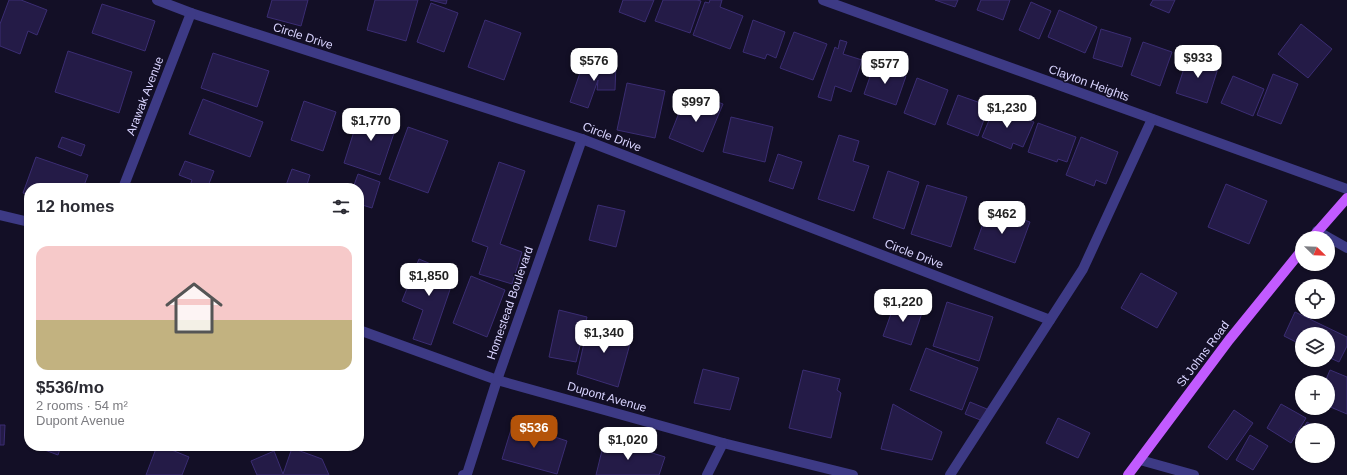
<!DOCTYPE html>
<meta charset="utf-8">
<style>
body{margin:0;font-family:Arial,sans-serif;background:#f7f7f7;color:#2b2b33;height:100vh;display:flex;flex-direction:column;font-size:15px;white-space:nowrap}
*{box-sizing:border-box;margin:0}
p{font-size:13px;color:#7c7c81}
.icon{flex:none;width:22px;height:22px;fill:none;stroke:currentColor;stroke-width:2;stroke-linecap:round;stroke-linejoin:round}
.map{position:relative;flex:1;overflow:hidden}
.details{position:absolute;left:24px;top:183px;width:340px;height:268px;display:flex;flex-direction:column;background:#fff;border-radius:16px;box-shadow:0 1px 3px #0004}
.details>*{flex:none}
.needle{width:26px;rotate:113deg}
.buttons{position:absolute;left:1295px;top:231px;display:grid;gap:8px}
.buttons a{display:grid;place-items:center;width:40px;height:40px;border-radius:50%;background:#fff;box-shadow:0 1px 3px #0004;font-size:20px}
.price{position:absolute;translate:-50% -34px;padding:0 9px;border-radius:8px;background:#fff;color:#222;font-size:13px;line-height:26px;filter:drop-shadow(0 1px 2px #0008)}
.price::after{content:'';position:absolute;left:50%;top:24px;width:12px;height:9px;margin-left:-6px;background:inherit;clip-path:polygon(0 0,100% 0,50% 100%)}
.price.active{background:#b45309;color:#fff}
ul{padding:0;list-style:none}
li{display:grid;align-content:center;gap:8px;height:212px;padding:0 12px}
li+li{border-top:1px solid #e1e1e2}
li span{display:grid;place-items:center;height:124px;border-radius:12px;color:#555}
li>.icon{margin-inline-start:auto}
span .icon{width:72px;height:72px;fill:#fffc;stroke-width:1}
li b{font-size:17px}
h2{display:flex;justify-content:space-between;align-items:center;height:48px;padding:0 12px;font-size:17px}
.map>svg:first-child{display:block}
.building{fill:#241b47;stroke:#3b2d73}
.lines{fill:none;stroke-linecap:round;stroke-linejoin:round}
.minor{stroke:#3d3a85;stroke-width:10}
.major{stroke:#c25bff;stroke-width:10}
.labels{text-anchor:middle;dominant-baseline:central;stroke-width:3;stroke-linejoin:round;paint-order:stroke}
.street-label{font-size:12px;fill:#d9d4ff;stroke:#130f26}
</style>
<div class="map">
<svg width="1347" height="475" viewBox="0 0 1347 475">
<rect width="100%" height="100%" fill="#130f26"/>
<!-- building -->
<g class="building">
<polygon points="9,0 21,0 47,10 37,35 28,31 20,54 0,46 0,24"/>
<polygon points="272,0 308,0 301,26 267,17"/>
<polygon points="375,0 418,0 406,41 367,30"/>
<polygon points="430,0 447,0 446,4"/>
<polygon points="623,0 654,0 645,22 619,12"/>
<polygon points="663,0 697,0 701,1 690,33 655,21"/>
<polygon points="710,0 722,0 720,7 743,16 730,49 693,35 705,2 709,3"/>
<polygon points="935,0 958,0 955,7"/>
<polygon points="981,0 1010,0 1003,20 977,10"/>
<polygon points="1153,0 1175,0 1169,13 1150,5"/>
<polygon points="1031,2 1051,11 1039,39 1019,30"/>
<polygon points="431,3 458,13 444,52 417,42"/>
<polygon points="102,4 155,21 145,51 92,33"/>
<polygon points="1059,10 1097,27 1085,53 1048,37"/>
<polygon points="485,20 521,33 504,80 468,67"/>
<polygon points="753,20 785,32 776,58 767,54 765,59 743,52"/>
<polygon points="1301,24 1332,49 1308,78 1278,54"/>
<polygon points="1101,29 1131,38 1122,67 1093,58"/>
<polygon points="794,32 827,44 813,80 780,68"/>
<polygon points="840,40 847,42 843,54 862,60 851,92 835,86 831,101 818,97 835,47 838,49"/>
<polygon points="1143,42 1172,52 1160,86 1131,75"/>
<polygon points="68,51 132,72 119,113 55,92"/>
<polygon points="213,53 269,71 257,107 201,88"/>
<polygon points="1188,56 1219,65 1207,103 1176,93"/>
<polygon points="598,63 616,63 615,90 597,90 598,80 588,108 570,102 583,64 598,69"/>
<polygon points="874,65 906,76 896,105 864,94"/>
<polygon points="1273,74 1298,84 1281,124 1257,115"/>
<polygon points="1233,76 1264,89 1253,116 1221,103"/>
<polygon points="917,78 948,90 935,125 904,113"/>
<polygon points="627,83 665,91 655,138 617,130"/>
<polygon points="700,95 723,104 703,152 669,138 683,103 694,108"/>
<polygon points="958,95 989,106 978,136 947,124"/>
<polygon points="203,99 263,122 250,157 189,134"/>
<polygon points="304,101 336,112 323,151 291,140"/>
<polygon points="995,106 1034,122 1023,147 1013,143 1011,149 982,137"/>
<polygon points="361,109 398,121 380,175 344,163"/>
<polygon points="731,117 773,127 765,162 723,152"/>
<polygon points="1038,123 1076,137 1067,162 1058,159 1057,162 1028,152"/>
<polygon points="408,127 448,141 428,193 389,179"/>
<polygon points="839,135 859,141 853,161 869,166 854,211 818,199"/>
<polygon points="62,137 85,145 81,156 58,147"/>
<polygon points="1081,137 1118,152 1106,184 1096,180 1094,186 1066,175"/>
<polygon points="778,154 802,162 793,189 769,181"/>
<polygon points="36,157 88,175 83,188 29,188 29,195 23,193"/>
<polygon points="185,161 214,171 208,186 206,186 205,188 189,188 192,180 179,175"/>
<polygon points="499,162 525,171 500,244 522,252 512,284 479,274 488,247 472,241"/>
<polygon points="292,169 310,175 306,188 285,188"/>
<polygon points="888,171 919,182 904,229 873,218"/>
<polygon points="358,174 380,182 372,208 359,204 359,188 353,188"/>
<polygon points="1226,184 1267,201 1249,244 1208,227"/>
<polygon points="927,185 967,197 951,247 911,234"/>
<polygon points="598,205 625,211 616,247 589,240"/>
<polygon points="989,207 1030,222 1015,263 974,249"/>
<polygon points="419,259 438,267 456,272 431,345 413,339 423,310 402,301"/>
<polygon points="1141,273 1177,293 1157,328 1121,308"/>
<polygon points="471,276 505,290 487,337 453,323"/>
<polygon points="896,300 923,310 911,345 883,336"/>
<polygon points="947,302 993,317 979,361 933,346"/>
<polygon points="559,310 587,317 576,362 549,357"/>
<polygon points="1295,312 1347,337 1347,346 1339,362 1328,357 1328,334 1302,334 1302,345 1284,336"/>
<polygon points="589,321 633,333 618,387 577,374"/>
<polygon points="926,348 978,368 962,410 910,390"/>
<polygon points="703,369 739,378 730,410 694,403"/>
<polygon points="803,370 840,379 837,390 841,393 831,438 789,428"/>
<polygon points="1330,370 1347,377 1347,414 1328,406 1328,382 1325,382"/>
<polygon points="970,402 987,409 983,421 965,414"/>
<polygon points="893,404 942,432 932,460 881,449"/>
<polygon points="1281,404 1306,418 1291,443 1267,428"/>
<polygon points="1234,410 1253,423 1227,460 1208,447"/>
<polygon points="1058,418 1090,433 1078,458 1046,443"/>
<polygon points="1307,422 1321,430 1302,430 1302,441 1297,438"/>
<polygon points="513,423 567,441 557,474 502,459"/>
<polygon points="0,425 5,425 4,445 0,445"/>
<polygon points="1250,435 1268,446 1253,470 1236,460"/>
<polygon points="605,438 665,457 659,475 596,475"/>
<polygon points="34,446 61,446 58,455"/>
<polygon points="157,446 162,446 189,457 182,475 146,475"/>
<polygon points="292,448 322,459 329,475 257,475 251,461 274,451 283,474"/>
</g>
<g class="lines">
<!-- minor -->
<g class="minor">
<polyline points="157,0 191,13 582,139 1050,320"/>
<polyline points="823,0 1347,189"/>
<polyline points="123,188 191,13"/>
<polyline points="0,215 29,222"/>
<polyline points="1317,231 1347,248"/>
<polyline points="359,330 497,380 723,443 853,475"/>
<polyline points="1140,460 1194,475"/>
<polyline points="463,475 467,474 497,380 582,139"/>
<polyline points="707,475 723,443"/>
<polyline points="950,475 1083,269 1152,119"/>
</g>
<!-- major -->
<g class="major">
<polyline points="1312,238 1347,198"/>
<polyline points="1128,475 1229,340 1302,250"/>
</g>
</g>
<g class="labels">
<!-- street labels -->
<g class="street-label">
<text transform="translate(303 36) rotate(18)">Circle Drive</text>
<text transform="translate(1089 83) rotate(20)">Clayton Heights</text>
<text transform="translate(145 96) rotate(-69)">Arawak Avenue</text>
<text transform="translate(612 137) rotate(21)">Circle Drive</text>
<text transform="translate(914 254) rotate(21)">Circle Drive</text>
<text transform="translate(510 303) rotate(-71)">Homestead Boulevard</text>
<text transform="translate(1203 354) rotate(-53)">St Johns Road</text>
<text transform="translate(607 397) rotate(16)">Dupont Avenue</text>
</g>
</g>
</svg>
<div class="buttons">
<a><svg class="needle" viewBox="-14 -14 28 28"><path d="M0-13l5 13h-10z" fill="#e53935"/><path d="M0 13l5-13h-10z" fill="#7c7c81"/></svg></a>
<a><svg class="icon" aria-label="locate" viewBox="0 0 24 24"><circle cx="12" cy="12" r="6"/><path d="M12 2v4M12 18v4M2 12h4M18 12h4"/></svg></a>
<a><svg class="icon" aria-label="layers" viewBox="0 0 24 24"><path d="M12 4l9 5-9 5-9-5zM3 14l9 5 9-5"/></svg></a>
<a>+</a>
<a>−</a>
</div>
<b class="price" style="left:1198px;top:79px">$933</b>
<b class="price" style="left:594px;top:82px">$576</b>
<b class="price" style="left:885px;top:85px">$577</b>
<b class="price" style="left:696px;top:123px">$997</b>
<b class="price" style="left:1007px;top:129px">$1,230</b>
<b class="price" style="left:371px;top:142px">$1,770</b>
<b class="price" style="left:1002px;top:235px">$462</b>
<b class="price" style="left:429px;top:297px">$1,850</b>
<b class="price" style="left:903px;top:323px">$1,220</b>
<b class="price" style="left:604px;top:354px">$1,340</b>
<b class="price active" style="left:534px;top:449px">$536</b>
<b class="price" style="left:628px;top:461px">$1,020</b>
<section class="details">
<h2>12 homes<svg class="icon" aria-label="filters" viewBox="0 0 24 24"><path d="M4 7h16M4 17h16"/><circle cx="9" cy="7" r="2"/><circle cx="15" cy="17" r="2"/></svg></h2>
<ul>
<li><span style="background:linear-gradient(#f6c9c9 60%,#c2b280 0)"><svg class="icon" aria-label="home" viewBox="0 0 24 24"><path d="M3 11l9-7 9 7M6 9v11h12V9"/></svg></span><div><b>$536/mo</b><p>2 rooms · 54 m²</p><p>Dupont Avenue</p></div></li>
</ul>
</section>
</div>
